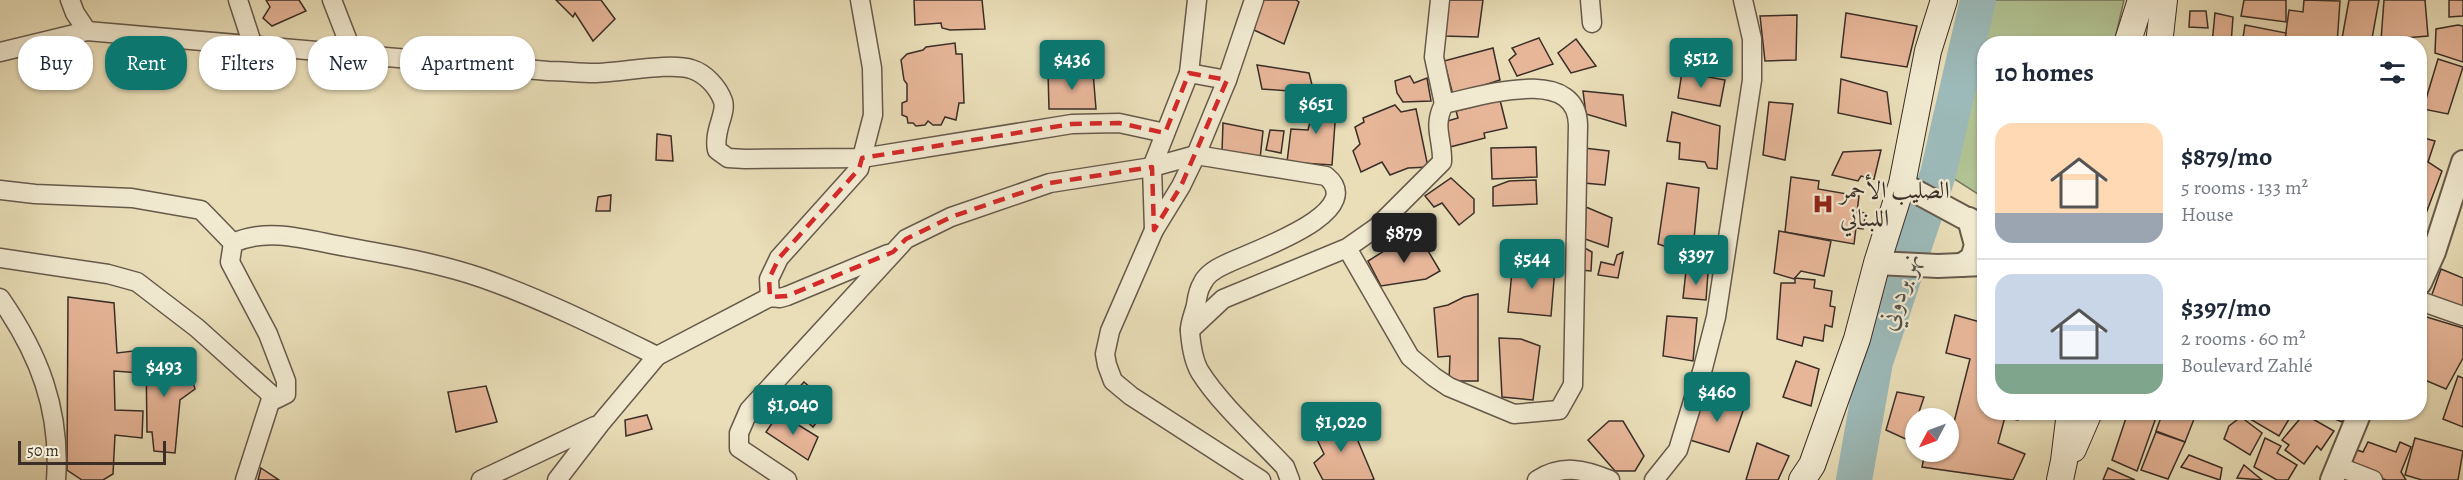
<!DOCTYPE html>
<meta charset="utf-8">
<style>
body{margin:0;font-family:Alegreya,Amiri,serif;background:#f6f6f7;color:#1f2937;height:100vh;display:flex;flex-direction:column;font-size:22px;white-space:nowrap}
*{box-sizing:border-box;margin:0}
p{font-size:20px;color:#747a83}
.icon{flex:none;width:33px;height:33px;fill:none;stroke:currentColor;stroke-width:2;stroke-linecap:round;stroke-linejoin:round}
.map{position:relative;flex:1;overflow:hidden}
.side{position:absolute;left:1977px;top:36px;width:450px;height:384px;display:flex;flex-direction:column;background:#fff;border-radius:24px;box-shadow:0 2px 4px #0004}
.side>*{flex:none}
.banner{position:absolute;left:18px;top:36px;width:570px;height:54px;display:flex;gap:12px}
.needle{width:39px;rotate:229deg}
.controls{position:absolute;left:1905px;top:408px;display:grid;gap:12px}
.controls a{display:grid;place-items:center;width:54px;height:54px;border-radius:50%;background:#fff;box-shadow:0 2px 4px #0004;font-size:30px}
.scale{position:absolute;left:18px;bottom:15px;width:148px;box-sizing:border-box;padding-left:6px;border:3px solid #3a2e27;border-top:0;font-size:16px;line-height:21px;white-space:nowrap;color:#3a2e27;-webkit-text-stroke:4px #f1ead1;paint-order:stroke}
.price{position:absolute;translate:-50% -51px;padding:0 14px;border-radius:6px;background:#0f766e;color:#fff;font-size:20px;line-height:39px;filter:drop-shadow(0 2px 3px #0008)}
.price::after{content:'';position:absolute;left:50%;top:36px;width:18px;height:14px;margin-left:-9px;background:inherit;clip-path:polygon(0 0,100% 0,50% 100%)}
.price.active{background:#222;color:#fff}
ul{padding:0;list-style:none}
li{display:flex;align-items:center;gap:18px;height:150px;padding:0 18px}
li+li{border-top:2px solid #e0e1e3}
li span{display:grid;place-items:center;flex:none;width:168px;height:120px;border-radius:18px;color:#555}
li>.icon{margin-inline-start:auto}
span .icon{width:72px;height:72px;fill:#fffc;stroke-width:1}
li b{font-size:26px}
h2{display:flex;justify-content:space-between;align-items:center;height:72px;padding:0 18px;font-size:26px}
.pill{padding:0 21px;border-radius:24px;background:#fff;box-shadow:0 2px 4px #0004;font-size:21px;line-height:54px}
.pill.active{background:#0f766e;color:#fff}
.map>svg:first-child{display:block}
.green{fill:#b1c293;stroke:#76785d;stroke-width:1.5}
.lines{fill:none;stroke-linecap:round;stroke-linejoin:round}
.river{stroke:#9cbab9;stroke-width:36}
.building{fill:#e7b699;stroke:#3a2e27;stroke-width:1.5}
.minor-casing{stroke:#665a4b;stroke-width:21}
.tertiary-casing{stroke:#665a4b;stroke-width:26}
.secondary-casing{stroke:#3a2e27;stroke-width:28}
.minor{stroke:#f1ead1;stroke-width:18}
.tertiary{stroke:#f1ead1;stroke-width:22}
.secondary{stroke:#f1ead1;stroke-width:26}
.marked{fill:none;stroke:#d62828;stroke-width:4.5;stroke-dasharray:12 8;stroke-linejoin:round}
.labels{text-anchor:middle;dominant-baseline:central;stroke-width:4.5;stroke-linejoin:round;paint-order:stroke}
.poi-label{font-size:24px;fill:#3a2e27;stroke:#f1ead1;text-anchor:start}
.water-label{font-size:26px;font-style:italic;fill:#52514c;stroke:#f1ead1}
</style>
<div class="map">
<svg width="2463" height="480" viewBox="0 0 2463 480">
<rect width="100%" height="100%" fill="#e9deb8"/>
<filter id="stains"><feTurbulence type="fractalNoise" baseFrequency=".00333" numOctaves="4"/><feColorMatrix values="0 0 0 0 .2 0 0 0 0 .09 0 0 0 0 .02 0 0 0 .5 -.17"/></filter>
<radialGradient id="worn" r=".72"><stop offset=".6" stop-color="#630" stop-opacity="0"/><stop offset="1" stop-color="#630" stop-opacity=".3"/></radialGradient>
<!-- green -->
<polygon class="green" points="1988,0 2124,0 2114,43 1984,44 1984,198 1937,168"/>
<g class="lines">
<!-- river -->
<polyline class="river" points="1854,480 1875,362 1938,174 1978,0"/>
</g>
<!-- building -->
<g class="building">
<polygon points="266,0 299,0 306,11 272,26 263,18 270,7"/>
<polygon points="556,0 601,0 615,19 593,41 575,13 573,17"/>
<polygon points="914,0 982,0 985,29 950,30 942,28 941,23 915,25"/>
<polygon points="1262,0 1296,0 1299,2 1284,44 1254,30"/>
<polygon points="1448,0 1483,0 1478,37 1443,36"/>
<polygon points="2244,0 2286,0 2286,22 2241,16"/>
<polygon points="2304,0 2340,1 2337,44 2285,39 2289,10 2303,12"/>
<polygon points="2349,0 2379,0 2371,44 2341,44"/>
<polygon points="2384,0 2425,0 2428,36 2381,40"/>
<polygon points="2449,0 2463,0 2463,16 2449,17"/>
<polygon points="2190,11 2206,11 2208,28 2189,27"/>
<polygon points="1846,13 1917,26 1907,67 1841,57"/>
<polygon points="2215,13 2233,17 2231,44 2212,44"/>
<polygon points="1797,15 1796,60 1765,61 1760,16"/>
<polygon points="2245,25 2286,33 2284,44 2242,44"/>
<polygon points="2458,25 2463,26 2463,62 2435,53 2436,29"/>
<polygon points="1539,38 1553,64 1517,76 1509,60 1516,54 1512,48"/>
<polygon points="1576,39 1596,66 1571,73 1558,53"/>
<polygon points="955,43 956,54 962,54 964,103 959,103 956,120 945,117 941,125 933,125 928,121 925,125 916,126 913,123 908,123 907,117 902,115 902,103 907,101 907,84 904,80 901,60 907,54 923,50 926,47"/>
<polygon points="1493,48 1500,80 1453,95 1444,61"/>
<polygon points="2438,59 2463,67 2448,114 2423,109"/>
<polygon points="1257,65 1309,73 1314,93 1262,89"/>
<polygon points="1048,72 1093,72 1096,109 1049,109"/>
<polygon points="1682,72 1725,80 1720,106 1678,98"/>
<polygon points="1410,76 1414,83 1427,78 1431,101 1403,102 1397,93 1395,81"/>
<polygon points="1841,79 1887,92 1891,124 1838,113"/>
<polygon points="1583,91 1623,95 1626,126 1586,114"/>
<polygon points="1328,94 1337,95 1332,165 1287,162 1291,129 1308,130 1316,98"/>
<polygon points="1500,100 1507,128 1484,133 1485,138 1450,147 1444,122 1458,118 1456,111"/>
<polygon points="1769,102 1793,104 1785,160 1763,155"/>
<polygon points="1395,105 1401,112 1416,109 1428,167 1408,168 1390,175 1382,162 1361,172 1353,151 1360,144 1355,127 1364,122 1363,118"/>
<polygon points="1672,112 1720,126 1717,169 1708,168 1705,162 1679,159 1680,143 1667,141"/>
<polygon points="1223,123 1263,131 1260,159 1222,152"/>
<polygon points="1270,130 1284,131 1281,153 1266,150"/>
<polygon points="657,134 671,136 673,161 656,160"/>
<polygon points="2420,137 2435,141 2428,162 2442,171 2425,216 2420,214"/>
<polygon points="1536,147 1537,177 1492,179 1491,148"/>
<polygon points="1584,148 1609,151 1605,185 1584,183"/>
<polygon points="1881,150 1874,179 1861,176 1858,181 1832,175 1843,152"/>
<polygon points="1791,177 1819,181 1818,189 1859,196 1857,212 1866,213 1863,229 1856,228 1854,244 1785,232"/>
<polygon points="1451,178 1474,199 1474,213 1459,225 1442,203 1434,207 1425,196"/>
<polygon points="1536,180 1537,204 1493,206 1493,187 1509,181"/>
<polygon points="1667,183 1699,188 1694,239 1706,240 1703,259 1658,244"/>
<polygon points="611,195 610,211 596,211 598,197"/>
<polygon points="1586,207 1612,218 1608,247 1585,239"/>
<polygon points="1779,231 1831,241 1824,276 1801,271 1794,279 1774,273"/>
<polygon points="1421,239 1440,271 1426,279 1381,286 1368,261 1392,246"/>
<polygon points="1581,246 1592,252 1591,271 1580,270"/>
<polygon points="1623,252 1618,278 1598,275 1601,262 1614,265 1617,255"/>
<polygon points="1523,260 1555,268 1551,316 1508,312 1512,272 1523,272"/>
<polygon points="2441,269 2463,278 2463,310 2430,300"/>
<polygon points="1686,271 1708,273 1706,300 1683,298"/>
<polygon points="1795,278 1815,280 1814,288 1832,291 1830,306 1835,307 1832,327 1825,325 1823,341 1804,337 1802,346 1777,339 1781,283 1795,283"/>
<polygon points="1478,294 1478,381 1449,381 1450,356 1438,357 1434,308 1448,305 1464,297"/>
<polygon points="68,297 114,303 117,353 142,350 141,373 114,371 115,410 143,411 142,438 115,435 113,474 103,480 82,480 67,470"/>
<polygon points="1955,315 1984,323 1984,412 2021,412 2018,420 2005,417 1998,443 2025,454 2013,480 1922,467 1925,452 1948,452 1948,425 1953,426 1970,359 1946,353"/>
<polygon points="2420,315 2463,328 2463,358 2446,389 2420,378"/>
<polygon points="1667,316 1697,318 1693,361 1663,356"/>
<polygon points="1499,338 1521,339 1540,346 1533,400 1502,397"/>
<polygon points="152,349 179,350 176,381 185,379 193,382 195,389 180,400 175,453 154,451 152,432 147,432 146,356"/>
<polygon points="1796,361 1819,369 1811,406 1783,397"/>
<polygon points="2458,376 2463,378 2463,427 2443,419"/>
<polygon points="804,382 830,404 813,427 786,401"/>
<polygon points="486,386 497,422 456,432 448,392"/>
<polygon points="1897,392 1924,397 1917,418 1916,418 1910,441 1886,430"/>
<polygon points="1702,396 1745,405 1729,452 1690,440"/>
<polygon points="2128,412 2158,412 2137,471 2112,460"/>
<polygon points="2163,412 2196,414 2185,442 2156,431"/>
<polygon points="2254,412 2290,412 2292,414 2279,436 2250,419"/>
<polygon points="2318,412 2345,412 2342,422"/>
<polygon points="779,413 818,437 808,460 766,432"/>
<polygon points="2304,414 2334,431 2321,450 2317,446 2304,464 2285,450 2289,445 2282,440"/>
<polygon points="647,415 652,429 626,436 625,420"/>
<polygon points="1347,415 1374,479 1371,480 1323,480 1314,463 1324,454 1314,433"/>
<polygon points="2241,417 2262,433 2250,455 2224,439 2229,426"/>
<polygon points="1609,421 1623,421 1644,456 1635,471 1615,471 1588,440"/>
<polygon points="2156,432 2185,442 2168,479 2141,470"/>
<polygon points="2265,438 2281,446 2277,453 2297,465 2288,480 2277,480 2254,467"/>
<polygon points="2415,438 2463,451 2458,480 2422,480 2405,475"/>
<polygon points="2368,442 2396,452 2400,442 2411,447 2401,472 2406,480 2386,480 2345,464 2351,448 2363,452"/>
<polygon points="1757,443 1789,456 1778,480 1746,480"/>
<polygon points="2189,455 2222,468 2220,480 2181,467"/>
<polygon points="2244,465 2262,480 2237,478"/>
<polygon points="261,468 279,480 258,480"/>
<polygon points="2108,468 2135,480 2103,480"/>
</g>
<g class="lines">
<defs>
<g id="minor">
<polyline points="70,0 75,13 87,31"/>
<polyline points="238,0 253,46"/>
<polyline points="332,0 353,54"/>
<polyline points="1254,0 1227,80 1196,155 1181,186 1154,230 1110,331 1105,354 1107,365 1113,381 1131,396 1261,480"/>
<polyline points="1440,0 1434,57 1444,104"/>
<polyline points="1590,0 1592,23"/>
<path d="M0,52L87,31L548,71C563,71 579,73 594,73C619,73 670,62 691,69C705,73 718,87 723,101C727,113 713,131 717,150L728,158L745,159L862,158L1072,124L1119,123L1165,133"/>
<polyline points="1189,73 1227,80"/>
<polyline points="0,190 35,194 132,198 201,210 233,243"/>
<polyline points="1154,230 1152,167 1189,73 1197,0"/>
<path d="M0,258L108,274L137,282L197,328L276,399L286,394V381L268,334L230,262L233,243C266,228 302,238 336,245C385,254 435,262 482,278C542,299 600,328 657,356"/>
<polyline points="770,297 769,279 779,258 859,169 873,115 872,68 860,0"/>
<path d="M0,298C39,354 61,410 56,480"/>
<polyline points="2420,301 2463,316"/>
<path d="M1190,330L1223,299L1347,248L1377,227L1442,162C1443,139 1432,127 1444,104C1478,97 1577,64 1578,125L1573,385L1559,410L1514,414L1449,387L1434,377L1410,357L1347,248"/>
<polyline points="2337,466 2373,480"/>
<polyline points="245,480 272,396"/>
<polyline points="481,480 595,426"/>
<polyline points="557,480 600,424 657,356 770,297 780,298 787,296 888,254"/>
<path d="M787,480L739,448V433L749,410L906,239L951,217L1050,183L1152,167L1196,155L1326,176C1371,213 1247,253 1226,264C1217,268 1206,274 1202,284C1198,290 1197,298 1196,305C1194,314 1189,324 1190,332C1191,344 1194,362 1200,372C1220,404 1259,439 1285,467L1290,480"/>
<path d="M1537,480C1562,464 1584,469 1610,480"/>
<polyline points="1654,480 1678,450 1703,368 1716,317 1752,80 1752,39 1743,0"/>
</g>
<g id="tertiary">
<polyline points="1902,184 1963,217 1984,226"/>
<polyline points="1877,263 1938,266 1984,264"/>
<polyline points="1962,265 1972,258 1976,245 1969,219"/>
<polyline points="2420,283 2434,252 2463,162"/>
<polyline points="2332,480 2360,412"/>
</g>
<g id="secondary">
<polyline points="2127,44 2141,0"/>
<polyline points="2159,44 2164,0"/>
<polyline points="2073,449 2089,412"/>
<polyline points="1802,480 1812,465 1857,339 1877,263 1902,184 1928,51 1944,0"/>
<polyline points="2060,480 2064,461 2070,412"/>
</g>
</defs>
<!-- minor casing -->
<use href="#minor" class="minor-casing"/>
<!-- tertiary casing -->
<use href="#tertiary" class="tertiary-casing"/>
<!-- secondary casing -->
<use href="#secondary" class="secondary-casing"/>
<!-- minor -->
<use href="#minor" class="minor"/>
<!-- tertiary -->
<use href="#tertiary" class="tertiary"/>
<!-- secondary -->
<use href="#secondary" class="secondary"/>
</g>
<!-- marked area -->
<path class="marked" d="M1189,73L1227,80L1181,186L1154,230L1152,167L1050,183L951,217L906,239L893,252L787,296L770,297L769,279L779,258L859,169L862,158L1072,124L1119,123L1165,133Z"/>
<!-- icons -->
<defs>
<symbol id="hospital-bare" viewBox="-9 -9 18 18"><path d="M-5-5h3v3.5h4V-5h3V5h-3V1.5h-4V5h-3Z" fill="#8f2418" stroke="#f1ead1" stroke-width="2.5" paint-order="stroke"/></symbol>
</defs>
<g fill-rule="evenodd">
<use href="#hospital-bare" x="1808" y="189" width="30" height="30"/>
</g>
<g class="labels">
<!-- poi labels -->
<g class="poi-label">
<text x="1840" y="190">الصليب الأحمر<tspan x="1840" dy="28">اللبناني</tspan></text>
</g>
<!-- water labels -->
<g class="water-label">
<text transform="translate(1899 291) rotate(-71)">نهر بردوني</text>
</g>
</g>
<rect width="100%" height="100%" filter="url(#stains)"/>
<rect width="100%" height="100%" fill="url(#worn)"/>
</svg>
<div class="controls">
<a><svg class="needle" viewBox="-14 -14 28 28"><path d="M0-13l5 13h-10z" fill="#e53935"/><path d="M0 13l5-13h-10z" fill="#747a83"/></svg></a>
</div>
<div class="scale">50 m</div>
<b class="price" style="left:1701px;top:89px">$512</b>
<b class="price" style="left:1072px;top:91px">$436</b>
<b class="price" style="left:1316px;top:135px">$651</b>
<b class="price active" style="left:1404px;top:264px">$879</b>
<b class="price" style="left:1696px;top:286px">$397</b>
<b class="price" style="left:1532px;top:290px">$544</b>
<b class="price" style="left:164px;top:398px">$493</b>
<b class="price" style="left:1717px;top:423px">$460</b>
<b class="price" style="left:793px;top:436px">$1,040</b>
<b class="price" style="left:1341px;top:453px">$1,020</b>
<div class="banner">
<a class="pill">Buy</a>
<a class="pill active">Rent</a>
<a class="pill">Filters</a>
<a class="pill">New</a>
<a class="pill">Apartment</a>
</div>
<section class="side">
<h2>10 homes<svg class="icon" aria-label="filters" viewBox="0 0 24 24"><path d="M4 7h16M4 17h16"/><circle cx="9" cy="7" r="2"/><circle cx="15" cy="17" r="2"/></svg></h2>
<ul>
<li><span style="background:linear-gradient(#ffd9b3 75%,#9aa5b1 0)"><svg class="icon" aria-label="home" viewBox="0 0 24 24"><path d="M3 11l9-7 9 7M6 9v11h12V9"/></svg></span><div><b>$879/mo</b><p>5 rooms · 133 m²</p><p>House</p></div></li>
<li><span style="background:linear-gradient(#c9d6e8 75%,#7fa58c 0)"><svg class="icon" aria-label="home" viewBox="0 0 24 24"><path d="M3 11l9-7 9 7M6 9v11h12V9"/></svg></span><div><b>$397/mo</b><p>2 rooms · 60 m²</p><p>Boulevard Zahlé</p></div></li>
</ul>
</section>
</div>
